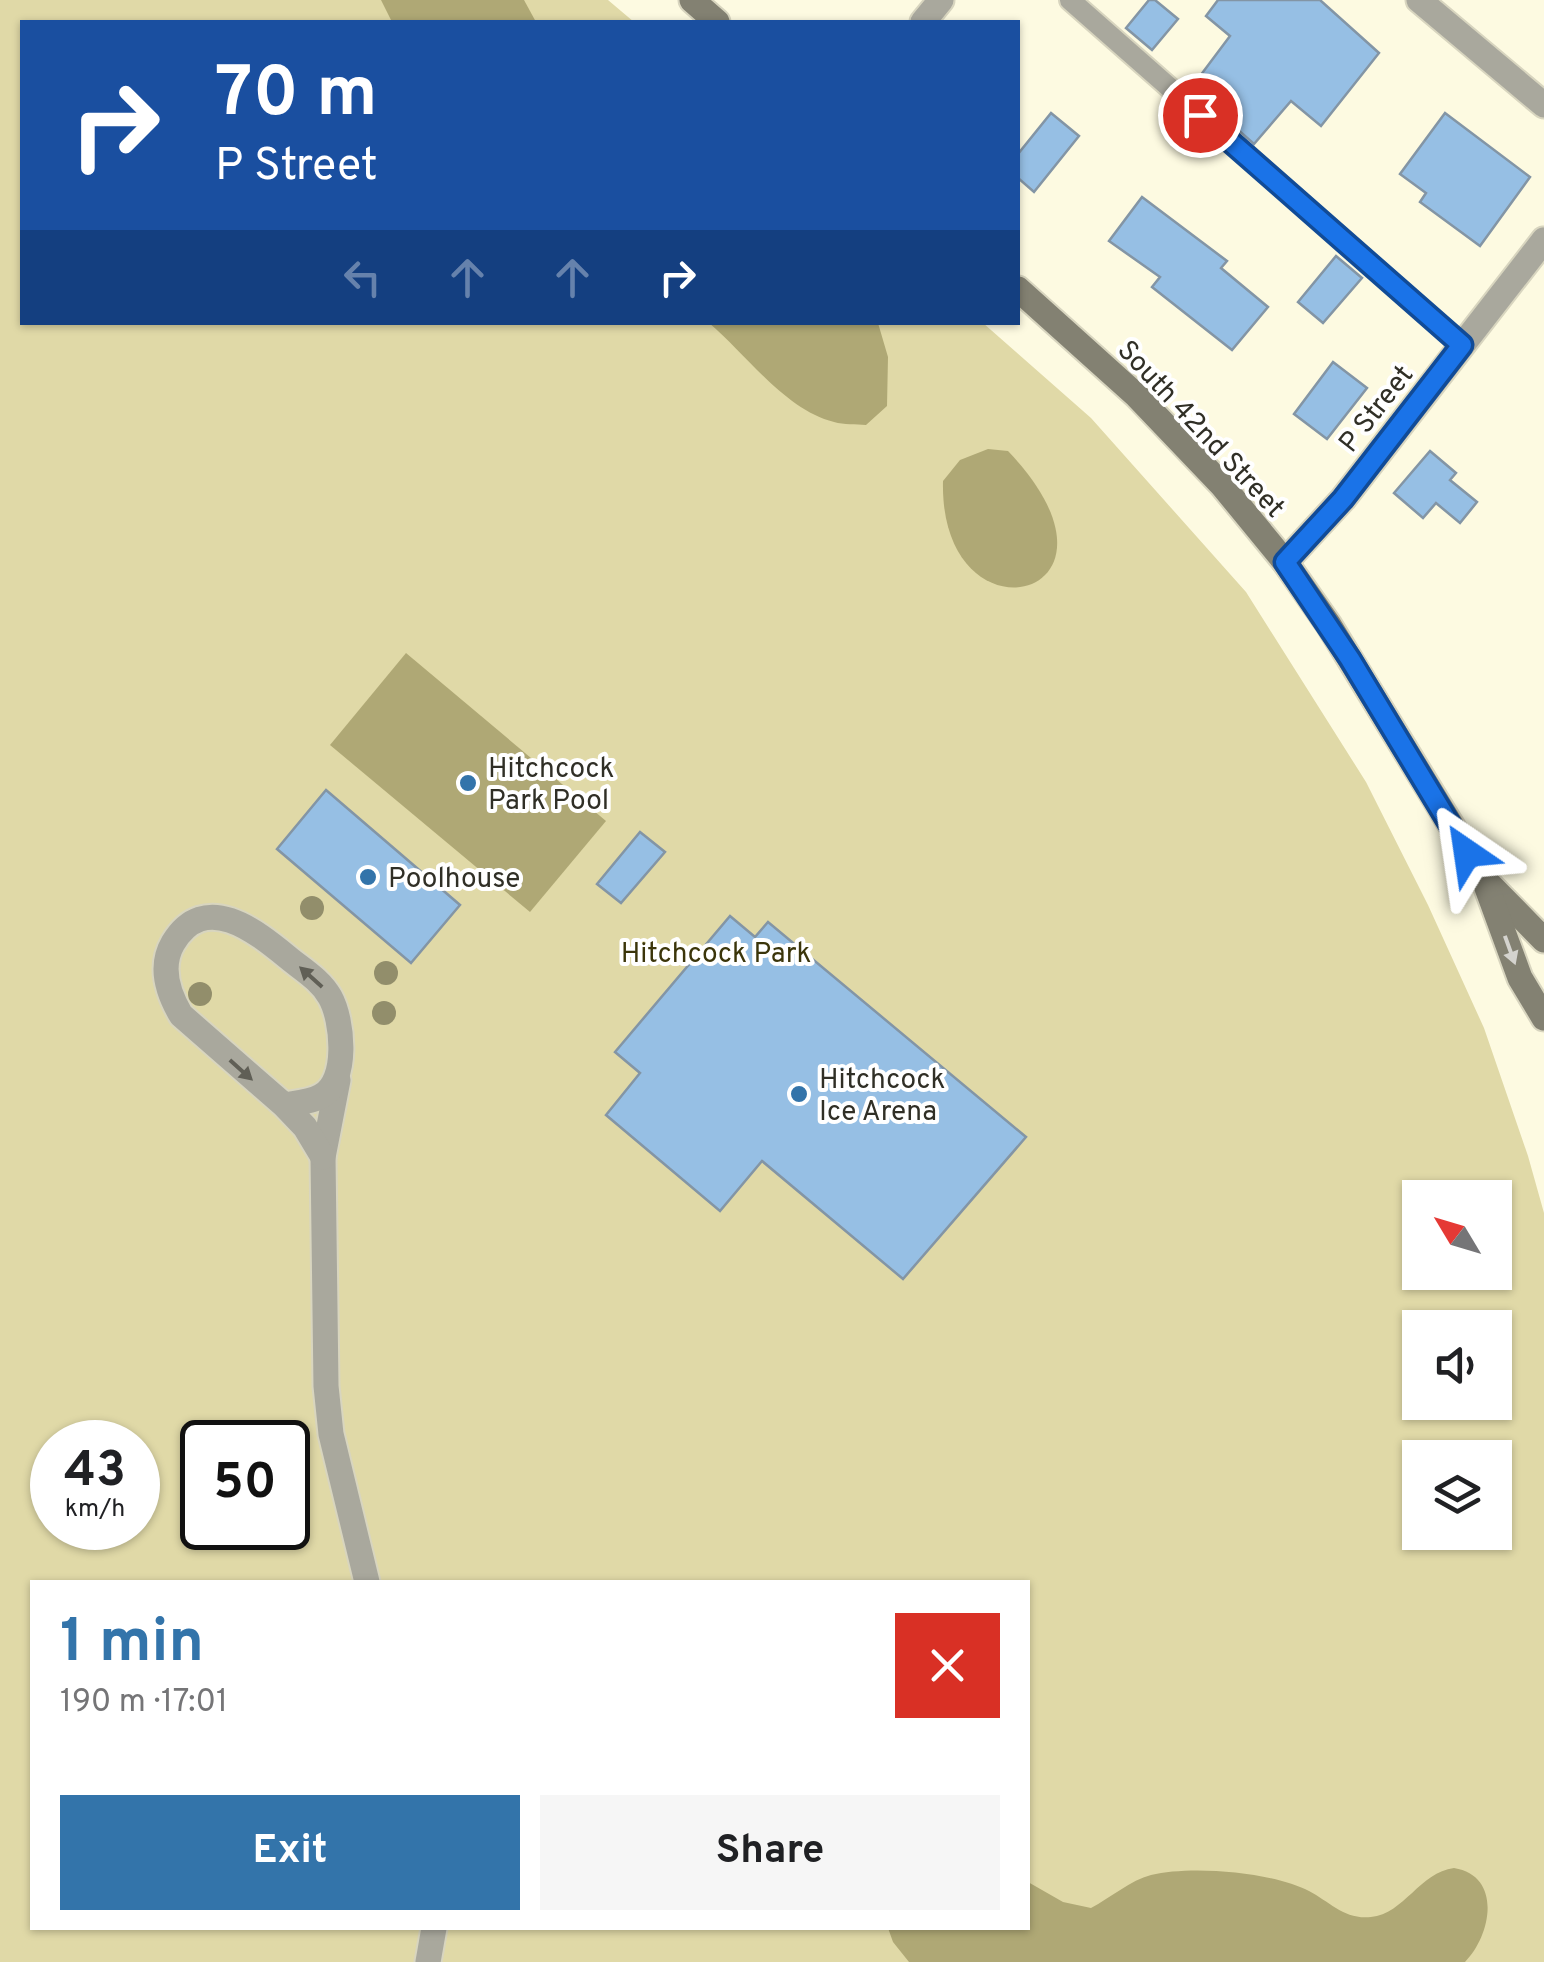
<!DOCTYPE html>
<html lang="en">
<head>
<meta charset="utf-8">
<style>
  :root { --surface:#fff; --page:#f6f6f6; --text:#202124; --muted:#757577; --accent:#3374aa }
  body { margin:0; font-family:Overpass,sans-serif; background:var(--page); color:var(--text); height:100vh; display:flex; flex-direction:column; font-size:38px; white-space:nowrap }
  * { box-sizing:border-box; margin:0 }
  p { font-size:32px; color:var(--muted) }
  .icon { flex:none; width:55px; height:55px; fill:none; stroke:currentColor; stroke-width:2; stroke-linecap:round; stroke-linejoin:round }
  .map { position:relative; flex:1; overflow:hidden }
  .panel { position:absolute; left:30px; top:1580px; width:1000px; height:350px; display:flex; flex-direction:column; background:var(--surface); border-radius:0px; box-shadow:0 2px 8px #0004 }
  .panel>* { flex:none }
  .guide { position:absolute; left:20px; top:20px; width:1000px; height:305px; border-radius:0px; box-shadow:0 2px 8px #0004; background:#1a4fa0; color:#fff; overflow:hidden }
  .needle { width:65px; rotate:308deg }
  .tools { position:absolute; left:1402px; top:1180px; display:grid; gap:20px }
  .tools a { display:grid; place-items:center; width:110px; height:110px; border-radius:0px; background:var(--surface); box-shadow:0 2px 8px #0004; font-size:50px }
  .speed { position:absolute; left:30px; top:1420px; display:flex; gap:20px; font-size:50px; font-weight:700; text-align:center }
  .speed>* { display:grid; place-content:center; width:130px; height:130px; border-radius:50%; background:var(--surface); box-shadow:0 2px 8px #0004; line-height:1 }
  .speed small { font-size:25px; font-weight:400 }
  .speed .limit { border:5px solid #111; border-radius:15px; background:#fff; color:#111 }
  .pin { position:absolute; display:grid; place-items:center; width:85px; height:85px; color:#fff; margin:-42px; border:5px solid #fff; border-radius:50%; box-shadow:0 2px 10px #0007 }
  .me { position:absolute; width:110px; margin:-55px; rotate:328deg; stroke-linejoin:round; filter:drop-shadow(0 0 8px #0008) }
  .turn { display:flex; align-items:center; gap:35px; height:210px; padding:0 30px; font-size:45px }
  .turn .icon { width:130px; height:130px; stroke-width:2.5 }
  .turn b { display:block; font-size:70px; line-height:85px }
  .lanes { display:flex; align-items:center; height:95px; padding:0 30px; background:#0003; justify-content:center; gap:50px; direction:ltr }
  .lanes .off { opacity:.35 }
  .round { display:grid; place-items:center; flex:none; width:105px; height:105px; border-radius:0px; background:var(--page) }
  .overview { display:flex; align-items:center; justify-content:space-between; height:170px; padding:0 30px }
  h1 { font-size:60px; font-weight:700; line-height:75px; color:var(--accent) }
  .primary-button { display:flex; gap:20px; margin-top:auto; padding:20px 30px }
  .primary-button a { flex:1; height:115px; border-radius:0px; background:var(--accent); color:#fff; font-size:40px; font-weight:700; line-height:115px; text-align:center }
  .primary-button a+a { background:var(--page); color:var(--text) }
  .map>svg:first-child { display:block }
  .green { fill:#e0d9a7; fill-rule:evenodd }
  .water { fill:#afa875 }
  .building { fill:#96bfe4; stroke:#8395a5; stroke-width:2.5 }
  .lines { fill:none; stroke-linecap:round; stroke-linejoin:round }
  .lane-casing { stroke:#d8d5bf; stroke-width:24 }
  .street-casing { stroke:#d8d5bf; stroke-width:29 }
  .secondary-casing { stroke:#d8d5bf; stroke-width:29 }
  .lane { stroke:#a9a89d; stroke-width:20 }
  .street { stroke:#a9a89d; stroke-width:25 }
  .secondary { stroke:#838172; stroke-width:25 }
  .tree { fill:#928e6b }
  .oneway { fill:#d4d3ce }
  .oneway2 { fill:#605f56 }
  .route-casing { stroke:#114b97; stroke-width:25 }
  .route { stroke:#1a73e8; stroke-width:18 }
  .poi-dot { fill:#3374aa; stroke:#fff; stroke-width:4 }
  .labels { text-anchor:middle; stroke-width:8; stroke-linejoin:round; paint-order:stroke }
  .street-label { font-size:28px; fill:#302f26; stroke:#fff }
  .poi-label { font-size:28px; fill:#302f26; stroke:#fff; text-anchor:start }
  .park-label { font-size:28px; fill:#3b350a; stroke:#fff }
</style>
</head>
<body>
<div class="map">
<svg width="1544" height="1962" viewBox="0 0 1544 1962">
  <rect width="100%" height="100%" fill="#fdfae1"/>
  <path class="green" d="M 0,0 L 608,0 L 634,22 L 22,22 L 22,322 L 983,323 L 1091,418 L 1246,592 L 1366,782 L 1428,905 L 1484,1028 L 1528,1156 L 1544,1213 L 1544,1962 L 0,1962 ZM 1420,1198 L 1495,1198 L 1495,1272 L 1420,1272 ZM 1420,1328 L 1495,1328 L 1495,1402 L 1420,1402 ZM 52,1442 L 138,1442 L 138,1528 L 52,1528 ZM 202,1442 L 288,1442 L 288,1528 L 202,1528 ZM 1420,1458 L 1495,1458 L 1495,1532 L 1420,1532 ZM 32,1582 L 1028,1582 L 1028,1928 L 32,1928 Z"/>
  <g class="water">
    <polygon points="381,0 524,0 536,22 392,22"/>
    <path d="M 709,323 L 878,323 L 888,357 L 887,406 L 866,425 C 856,424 844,425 834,422 C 785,410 746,354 709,323 Z"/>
    <path d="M 988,449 L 1008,451 C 1150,600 939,651 943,481 L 960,460 Z"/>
    <polygon points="406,653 606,821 530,912 330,745"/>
    <path d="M 1454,1868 C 1503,1876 1491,1936 1465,1962 L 909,1962 L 893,1942 L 888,1928 L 1028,1928 L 1028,1882 L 1063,1902 L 1091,1908 C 1110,1898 1131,1880 1151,1875 C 1192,1865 1272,1872 1309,1891 C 1330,1902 1345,1920 1371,1917 C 1404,1914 1420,1872 1454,1868 Z"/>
  </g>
  <g class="building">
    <polygon points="1149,0 1155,0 1178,19 1152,50 1126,28"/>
    <polygon points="1218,0 1320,0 1379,53 1321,126 1291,101 1254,144 1191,88 1230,36 1206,16"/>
    <polygon points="1051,113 1079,136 1034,192 1018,178 1018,154"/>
    <polygon points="1445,113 1530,177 1480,246 1420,202 1426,193 1400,174"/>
    <polygon points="1142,197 1227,261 1221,268 1268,307 1232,350 1152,287 1160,277 1109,241"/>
    <polygon points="1336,256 1362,278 1323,323 1298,302"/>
    <polygon points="1333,362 1367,388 1327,439 1294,414"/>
    <polygon points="1430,451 1456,473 1450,480 1477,502 1460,523 1436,503 1423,518 1394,493"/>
    <polygon points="326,790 460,905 411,963 277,849"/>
    <polygon points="640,832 665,852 621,903 597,884"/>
    <polygon points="730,916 755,937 768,922 1026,1137 903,1279 762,1161 720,1211 606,1115 640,1073 615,1052"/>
  </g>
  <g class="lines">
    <defs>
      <polyline id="lane" points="1070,0 1462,345"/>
      <g id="street">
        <polyline points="1419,0 1544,105"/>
        <polyline points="923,22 941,0"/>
        <polyline points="1285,562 1343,499 1544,240"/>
        <polyline points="338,1080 323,1157 326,1386 331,1434 367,1582"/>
        <path d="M 284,1105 C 296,1103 311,1102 321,1096 C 349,1082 343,1020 330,997 C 321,981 305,971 291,960 C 259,934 206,888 173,943 C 159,967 168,993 181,1015 L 284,1105 L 305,1127 L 323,1157"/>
        <polyline points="428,1962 434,1928"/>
      </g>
      <g id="secondary">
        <polyline points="692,0 717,22"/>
        <polyline points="1018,289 1137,396 1222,485 1285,562 1329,625 1484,879 1544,940"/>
        <polyline points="1487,888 1520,978 1544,1018"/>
      </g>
    </defs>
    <use href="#lane" class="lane-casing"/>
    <use href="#street" class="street-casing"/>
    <use href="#secondary" class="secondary-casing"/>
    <use href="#lane" class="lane"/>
    <use href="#street" class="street"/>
    <use href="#secondary" class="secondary"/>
  </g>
  <g class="tree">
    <circle cx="312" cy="908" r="12"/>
    <circle cx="386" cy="973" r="12"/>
    <circle cx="200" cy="994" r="12"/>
    <circle cx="384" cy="1013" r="12"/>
  </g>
  <defs><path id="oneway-solid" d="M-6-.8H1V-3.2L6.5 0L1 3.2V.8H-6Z" transform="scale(2.5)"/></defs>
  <use class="oneway" href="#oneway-solid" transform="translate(1510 950) rotate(70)"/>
  <g class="oneway2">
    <use href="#oneway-solid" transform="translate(311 977) rotate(-138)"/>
    <use href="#oneway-solid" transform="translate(241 1070) rotate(42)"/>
  </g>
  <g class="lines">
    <defs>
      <polyline id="route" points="1200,115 1462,345 1343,499 1285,562 1350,659 1467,853"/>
    </defs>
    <use href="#route" class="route-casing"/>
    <use href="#route" class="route"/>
  </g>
  <g class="poi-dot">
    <circle cx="468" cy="783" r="10"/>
    <circle cx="368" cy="877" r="10"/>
    <circle cx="799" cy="1094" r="10"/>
  </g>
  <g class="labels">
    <g class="street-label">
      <text transform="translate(1375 408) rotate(-52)" y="10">P Street</text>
      <text transform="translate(1202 428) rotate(47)" y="10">South 42nd Street</text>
    </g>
    <g class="poi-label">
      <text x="488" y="777">Hitchcock<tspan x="488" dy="32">Park Pool</tspan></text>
      <text x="388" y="887">Poolhouse</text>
      <text x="819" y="1088">Hitchcock<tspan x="819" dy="32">Ice Arena</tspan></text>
    </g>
    <g class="park-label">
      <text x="716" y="962">Hitchcock Park</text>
    </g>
  </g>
</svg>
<div class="tools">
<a><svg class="needle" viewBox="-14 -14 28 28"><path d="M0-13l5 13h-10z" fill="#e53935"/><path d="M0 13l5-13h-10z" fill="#757577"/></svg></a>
<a><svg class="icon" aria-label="sound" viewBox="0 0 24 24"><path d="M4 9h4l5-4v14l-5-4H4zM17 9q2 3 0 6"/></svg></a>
<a><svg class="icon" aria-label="layers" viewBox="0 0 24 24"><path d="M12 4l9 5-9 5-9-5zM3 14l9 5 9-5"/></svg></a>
</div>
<div class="speed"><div>43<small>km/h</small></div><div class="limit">50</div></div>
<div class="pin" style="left:1200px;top:115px;background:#d93025"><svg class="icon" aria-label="arrive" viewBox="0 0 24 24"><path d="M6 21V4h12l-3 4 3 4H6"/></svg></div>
<svg class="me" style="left:1467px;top:853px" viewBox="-20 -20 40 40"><path d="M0-17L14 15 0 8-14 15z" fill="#1a73e8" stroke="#fff" stroke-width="4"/></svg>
<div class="guide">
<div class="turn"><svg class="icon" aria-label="right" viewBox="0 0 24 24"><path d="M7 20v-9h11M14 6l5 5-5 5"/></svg><div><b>70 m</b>P Street</div></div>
<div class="lanes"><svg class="icon off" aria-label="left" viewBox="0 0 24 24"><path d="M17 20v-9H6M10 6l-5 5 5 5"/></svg><svg class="icon off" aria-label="ahead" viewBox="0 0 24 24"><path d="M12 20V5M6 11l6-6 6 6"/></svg><svg class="icon off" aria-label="ahead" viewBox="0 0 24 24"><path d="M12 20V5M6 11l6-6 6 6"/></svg><svg class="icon" aria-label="right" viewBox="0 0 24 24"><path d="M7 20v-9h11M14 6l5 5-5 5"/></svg></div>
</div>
<section class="panel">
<div class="overview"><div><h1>1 min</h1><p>190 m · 17:01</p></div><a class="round" style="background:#d93025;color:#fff"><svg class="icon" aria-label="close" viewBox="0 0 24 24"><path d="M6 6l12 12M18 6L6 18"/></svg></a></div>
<div class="primary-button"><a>Exit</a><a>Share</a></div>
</section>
</div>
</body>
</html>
